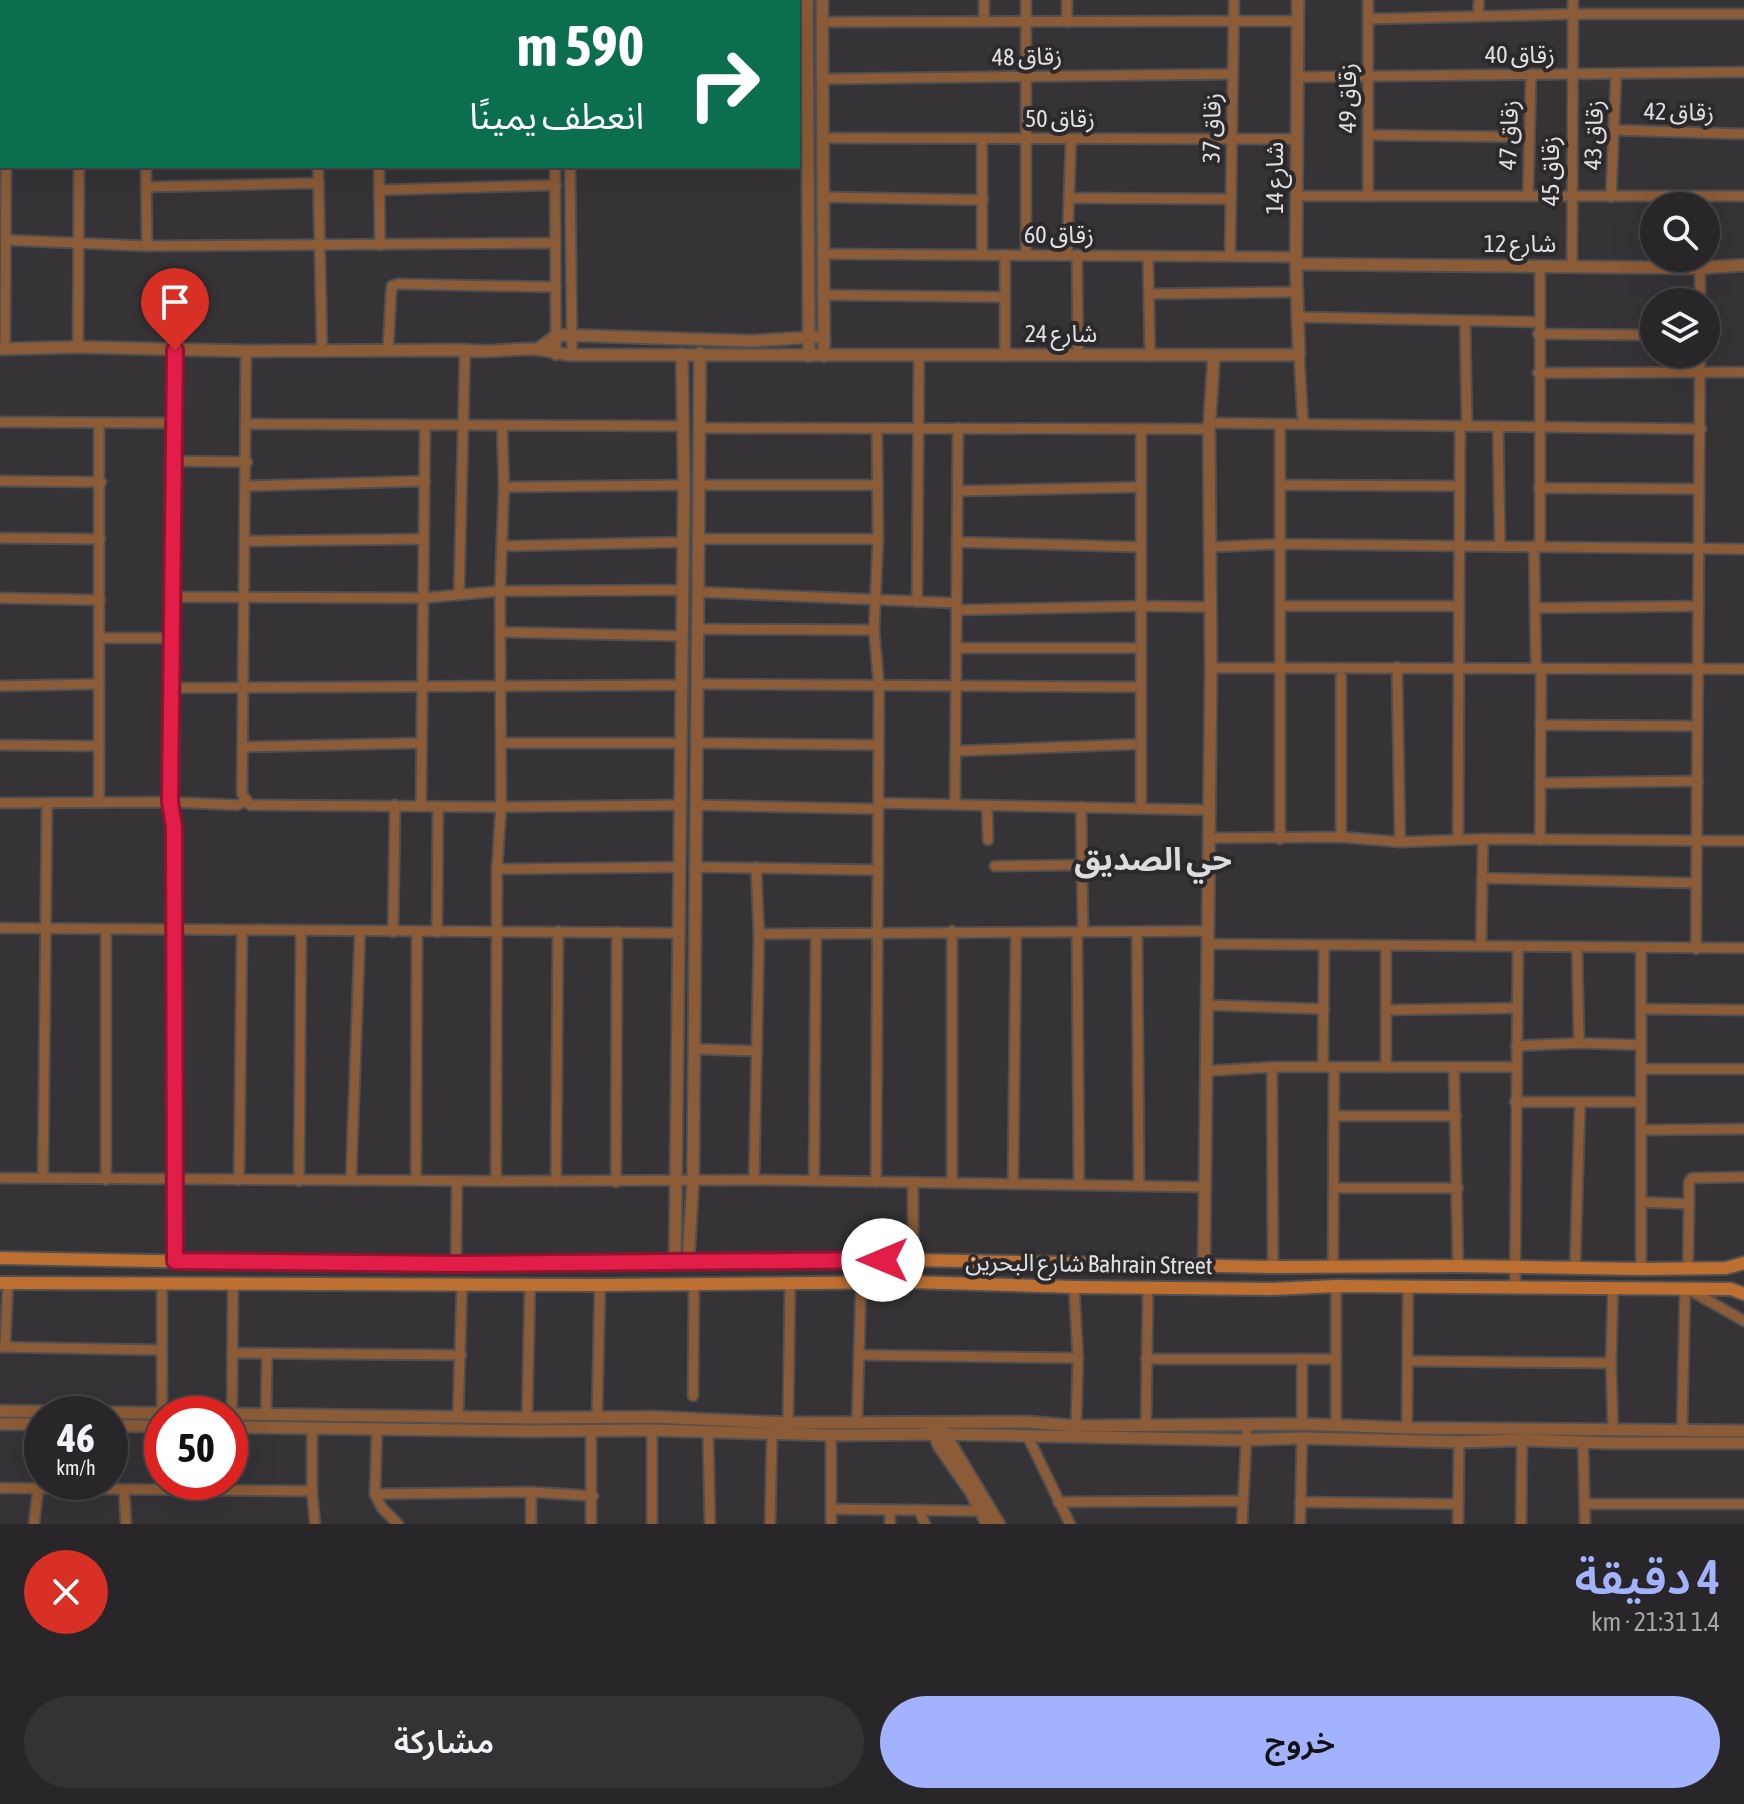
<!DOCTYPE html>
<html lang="ar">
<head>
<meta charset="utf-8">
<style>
  :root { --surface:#282628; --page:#343234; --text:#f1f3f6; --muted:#a5a5a8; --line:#444345; --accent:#a3b2fd }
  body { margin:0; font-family:"Asap Condensed","Noto Sans Arabic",sans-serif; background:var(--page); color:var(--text); direction:rtl; height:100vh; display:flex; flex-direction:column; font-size:30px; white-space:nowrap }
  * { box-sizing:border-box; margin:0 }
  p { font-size:26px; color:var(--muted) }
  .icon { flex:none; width:44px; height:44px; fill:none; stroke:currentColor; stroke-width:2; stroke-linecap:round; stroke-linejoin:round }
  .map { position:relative; height:1524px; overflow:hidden; direction:ltr }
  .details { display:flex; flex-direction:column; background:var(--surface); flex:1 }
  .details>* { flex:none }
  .hud { position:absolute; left:0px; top:0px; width:800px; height:168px; box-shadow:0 8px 32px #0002,0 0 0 2px var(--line); direction:rtl; background:#0b6e4f; color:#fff; overflow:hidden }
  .fabs { position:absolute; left:1640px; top:192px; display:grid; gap:16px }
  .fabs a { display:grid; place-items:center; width:80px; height:80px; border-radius:50%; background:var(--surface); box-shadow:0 8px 32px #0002,0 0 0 2px var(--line); font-size:40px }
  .speed { position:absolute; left:24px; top:1396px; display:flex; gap:16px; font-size:40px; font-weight:700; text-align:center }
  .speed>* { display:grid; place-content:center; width:104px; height:104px; border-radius:50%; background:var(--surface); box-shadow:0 8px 32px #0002,0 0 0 2px var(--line); line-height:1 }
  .speed small { font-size:20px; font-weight:400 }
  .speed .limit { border:12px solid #d22; background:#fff; color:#111 }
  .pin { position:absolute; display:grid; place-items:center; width:68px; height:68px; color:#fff; margin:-82px -34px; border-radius:50% 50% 50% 0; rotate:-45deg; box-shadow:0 0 8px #0007 }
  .pin .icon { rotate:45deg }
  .me { position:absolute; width:88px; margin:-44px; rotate:270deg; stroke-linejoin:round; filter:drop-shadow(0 0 6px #0008) }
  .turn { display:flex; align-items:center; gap:28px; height:168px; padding:0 24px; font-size:36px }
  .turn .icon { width:104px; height:104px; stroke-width:2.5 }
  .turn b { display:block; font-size:56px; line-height:68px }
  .round { display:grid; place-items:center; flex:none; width:84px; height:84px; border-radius:42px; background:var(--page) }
  .headline { display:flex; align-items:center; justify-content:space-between; height:136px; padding:0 24px }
  h1 { font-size:48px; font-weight:600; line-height:60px; color:var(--accent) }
  .button { display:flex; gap:16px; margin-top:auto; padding:16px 24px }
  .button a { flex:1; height:92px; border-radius:48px; background:var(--accent); color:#111; font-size:32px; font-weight:600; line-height:92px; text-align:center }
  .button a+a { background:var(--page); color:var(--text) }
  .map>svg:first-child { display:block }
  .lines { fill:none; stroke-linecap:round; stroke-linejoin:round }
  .minor-casing { stroke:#504f51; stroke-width:13 }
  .tertiary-casing { stroke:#504f51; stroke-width:15 }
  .secondary-casing { stroke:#504f51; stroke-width:16 }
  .minor { stroke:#8c5b37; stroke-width:9 }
  .tertiary { stroke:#8c5b37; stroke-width:11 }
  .secondary { stroke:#bc6f30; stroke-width:12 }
  .route-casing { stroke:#92132f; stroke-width:20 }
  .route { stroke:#e11d48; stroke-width:14 }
  .labels { text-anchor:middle; stroke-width:8; stroke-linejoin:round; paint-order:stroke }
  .street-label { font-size:24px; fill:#e0dfe1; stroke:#2b292b }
  .district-label { font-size:32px; font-weight:bold; fill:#dedbdf; stroke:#2b292b }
</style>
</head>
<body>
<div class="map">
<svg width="1744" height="1524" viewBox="0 0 1744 1524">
  <rect width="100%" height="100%" fill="#353336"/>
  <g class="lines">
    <defs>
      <g id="minor">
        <polyline points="296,0 296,2"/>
        <polyline points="382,0 382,2"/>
        <polyline points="570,0 570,2"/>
        <polyline points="1026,0 1026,255"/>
        <polyline points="1368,0 1368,196"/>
        <polyline points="80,2 80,0"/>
        <polyline points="204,2 204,0"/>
        <polyline points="555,2 555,0"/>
        <polyline points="0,16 2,16"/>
        <polyline points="1478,16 1479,0"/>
        <polyline points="1368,19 1572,14 1744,14"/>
        <polyline points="822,22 1297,21"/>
        <polyline points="984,22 984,0"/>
        <polyline points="1067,22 1067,0"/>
        <polyline points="1297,77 1744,72"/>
        <polyline points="822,79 1232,74"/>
        <polyline points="1614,130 1744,134"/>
        <polyline points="1368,135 1529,137"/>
        <polyline points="822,138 1297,139"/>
        <polyline points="146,166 147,246"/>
        <polyline points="318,166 322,351"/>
        <polyline points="379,166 380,245"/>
        <polyline points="555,166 556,355"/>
        <polyline points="570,166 572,355"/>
        <polyline points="146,187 319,183"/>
        <polyline points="380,190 556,185"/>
        <polyline points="1297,196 1744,196"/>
        <polyline points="1528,196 1531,75"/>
        <polyline points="822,197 983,200"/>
        <polyline points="1611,197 1616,75"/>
        <polyline points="1069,198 1231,199"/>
        <polyline points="6,240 147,246 556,243"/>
        <polyline points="822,254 1296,257"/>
        <polyline points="982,255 982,138"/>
        <polyline points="1005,255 1005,356"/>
        <polyline points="1067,255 1071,139"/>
        <polyline points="1077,255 1078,356"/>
        <polyline points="1148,256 1150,356"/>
        <polyline points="1230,256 1234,0"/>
        <polyline points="1572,266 1573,0"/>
        <polyline points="1700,268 1700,302"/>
        <polyline points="1149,294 1297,292"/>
        <polyline points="823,295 1004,297"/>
        <polyline points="1298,317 1538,322"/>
        <polyline points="1465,321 1467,426"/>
        <polyline points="1538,334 1654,335"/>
        <polyline points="78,347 79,166"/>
        <polyline points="5,349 6,166"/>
        <polyline points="388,350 391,295 392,286 398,284 556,287"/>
        <polyline points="246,351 242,794 250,805 501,807 679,805"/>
        <polyline points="1299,355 1303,424"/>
        <polyline points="1538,373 1744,372"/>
        <polyline points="0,422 175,423"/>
        <polyline points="1210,423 1701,429"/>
        <polyline points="247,424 682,426"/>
        <polyline points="1280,424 1280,839"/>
        <polyline points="699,428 1209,429"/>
        <polyline points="1498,428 1500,546"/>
        <polyline points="173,461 247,462"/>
        <polyline points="0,481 101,482"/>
        <polyline points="699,485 878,485"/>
        <polyline points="1280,485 1460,486"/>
        <polyline points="247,486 425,481"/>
        <polyline points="504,487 684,485"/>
        <polyline points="1539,488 1699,489"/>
        <polyline points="958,491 1140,487"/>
        <polyline points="0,538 100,539"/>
        <polyline points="698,539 878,539"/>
        <polyline points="246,541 424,539"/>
        <polyline points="957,542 1140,547"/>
        <polyline points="503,546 683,542"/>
        <polyline points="1534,546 1536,668"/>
        <polyline points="1540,546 1540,267"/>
        <polyline points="1211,547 1280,544 1744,549"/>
        <polyline points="698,592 956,603"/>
        <polyline points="459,595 465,350"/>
        <polyline points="173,597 423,598 500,591 681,590"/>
        <polyline points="0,598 100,600"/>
        <polyline points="917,602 919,356"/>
        <polyline points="1280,606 1459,606"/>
        <polyline points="1536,608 1699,606"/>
        <polyline points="956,610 1142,606 1209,607"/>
        <polyline points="697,629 874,630"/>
        <polyline points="500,632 681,636"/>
        <polyline points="100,638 172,638"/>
        <polyline points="956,648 1140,648"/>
        <polyline points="1397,667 1400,842"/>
        <polyline points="1211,668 1744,669"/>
        <polyline points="1341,677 1341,837"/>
        <polyline points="697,684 1141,687"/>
        <polyline points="0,686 99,684"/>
        <polyline points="171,688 680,685"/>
        <polyline points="1540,725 1698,726"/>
        <polyline points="501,743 680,743"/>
        <polyline points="696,743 878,745"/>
        <polyline points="0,745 99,746"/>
        <polyline points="242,747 420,743"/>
        <polyline points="956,751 1141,744"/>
        <polyline points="1540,783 1698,781"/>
        <polyline points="0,803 170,802 237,805 247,801"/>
        <polyline points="99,803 99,424"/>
        <polyline points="878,803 1209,810"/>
        <polyline points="955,804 958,428"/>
        <polyline points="421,805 425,425"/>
        <polyline points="696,805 878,809"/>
        <polyline points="987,805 988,840"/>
        <polyline points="1081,807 1083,932"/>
        <polyline points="1141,808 1141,429"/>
        <polyline points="1209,838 1341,837 1400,842 1483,839 1744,841"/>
        <polyline points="1458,839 1460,426"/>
        <polyline points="1540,840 1541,668"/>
        <polyline points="995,866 1082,865"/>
        <polyline points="695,867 877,870"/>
        <polyline points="497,869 679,867"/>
        <polyline points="1482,878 1696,883"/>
        <polyline points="0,928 678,933"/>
        <polyline points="106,929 106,1180"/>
        <polyline points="952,931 952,1183"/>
        <polyline points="393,932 395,805"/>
        <polyline points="437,932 438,806"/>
        <polyline points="1077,932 1079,1185"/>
        <polyline points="1137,933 1139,1186"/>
        <polyline points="759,934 1208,931"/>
        <polyline points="1208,944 1744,948"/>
        <polyline points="1386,946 1386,1067"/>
        <polyline points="1481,946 1483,839"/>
        <polyline points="1577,948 1579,1043"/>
        <polyline points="1696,949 1700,354"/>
        <polyline points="1208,1005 1324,1009"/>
        <polyline points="1642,1009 1744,1010"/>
        <polyline points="1386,1010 1517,1008"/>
        <polyline points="1516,1046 1579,1043 1639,1045"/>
        <polyline points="694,1049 757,1051"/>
        <polyline points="1272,1067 1273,1267"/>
        <polyline points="1323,1067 1324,945"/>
        <polyline points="1454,1069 1458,1266"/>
        <polyline points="1642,1069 1744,1069"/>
        <polyline points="1207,1071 1272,1067 1516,1067"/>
        <polyline points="1515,1102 1641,1102"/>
        <polyline points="1334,1116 1456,1116"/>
        <polyline points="1641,1130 1744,1129"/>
        <polyline points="0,1178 496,1181 768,1180 1205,1187"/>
        <polyline points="43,1178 47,803"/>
        <polyline points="239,1180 242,930"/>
        <polyline points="351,1180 360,931"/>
        <polyline points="416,1180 417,932"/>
        <polyline points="754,1180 759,934 756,867"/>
        <polyline points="814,1180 816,933"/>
        <polyline points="299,1181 301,932"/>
        <polyline points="496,1181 497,869 501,807 500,591 504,487 502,425"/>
        <polyline points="556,1181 558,931"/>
        <polyline points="616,1182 617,932"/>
        <polyline points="876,1182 879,687 874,630 878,539 877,428"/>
        <polyline points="913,1182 913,1260"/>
        <polyline points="1013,1184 1016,933"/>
        <polyline points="1334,1188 1458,1188"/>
        <polyline points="1641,1202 1689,1204 1689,1182 1692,1178 1744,1177"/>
        <polyline points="456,1264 457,1181"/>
        <polyline points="1333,1266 1334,1067"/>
        <polyline points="1575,1268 1580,1103"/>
        <polyline points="1641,1269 1641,948"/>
        <polyline points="1688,1269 1689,1204"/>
        <polyline points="162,1283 162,1413"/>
        <polyline points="1336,1286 1336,1425"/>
        <polyline points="1074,1287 1078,1358 1076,1426"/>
        <polyline points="1613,1288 1611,1363 1613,1430"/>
        <polyline points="1515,1289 1518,947"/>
        <polyline points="1688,1289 1744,1321"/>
        <polyline points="0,1347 161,1350"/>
        <polyline points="5,1347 8,1283"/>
        <polyline points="232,1353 461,1355"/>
        <polyline points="859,1355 1078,1358"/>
        <polyline points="1146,1359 1336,1359"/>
        <polyline points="1302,1359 1302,1424"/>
        <polyline points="1408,1361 1611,1363"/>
        <polyline points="693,1396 694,1285"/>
        <polyline points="232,1414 233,1283"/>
        <polyline points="266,1414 267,1354"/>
        <polyline points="458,1417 462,1284"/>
        <polyline points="597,1417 600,1285"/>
        <polyline points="527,1418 530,1284"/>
        <polyline points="788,1423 790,1284"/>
        <polyline points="857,1423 861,1284"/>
        <polyline points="1146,1425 1148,1286"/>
        <polyline points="312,1428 312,1491 315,1524"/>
        <polyline points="377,1428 375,1494 382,1508 398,1524"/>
        <polyline points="1407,1428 1408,1289"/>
        <polyline points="1682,1429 1685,1289"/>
        <polyline points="708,1432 710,1524"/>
        <polyline points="1027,1435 1070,1524"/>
        <polyline points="1583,1441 1585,1524"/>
        <polyline points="0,1488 312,1491"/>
        <polyline points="124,1490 126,1524"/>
        <polyline points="375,1494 531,1492 593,1496"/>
        <polyline points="1058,1502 1242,1501"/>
        <polyline points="1300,1502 1458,1504"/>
        <polyline points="1585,1504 1744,1504"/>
        <polyline points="831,1509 981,1511"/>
        <polyline points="919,1510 925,1524"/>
        <polyline points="34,1524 38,1489"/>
        <polyline points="531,1524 531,1492"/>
        <polyline points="591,1524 591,1430"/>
        <polyline points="652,1524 652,1430"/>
        <polyline points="770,1524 772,1433"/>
        <polyline points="831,1524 831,1435"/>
        <polyline points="890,1524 890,1510"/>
        <polyline points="1242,1524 1247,1426"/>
        <polyline points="1300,1524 1302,1438"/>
        <polyline points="1458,1524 1459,1442"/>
        <polyline points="1521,1524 1522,1440"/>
      </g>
      <g id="tertiary">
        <polyline points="807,0 809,356"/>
        <polyline points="822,0 824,356"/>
        <polyline points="1296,264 1700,268 1744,265"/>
        <path d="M 0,349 L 78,347 L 246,351 L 465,350 C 488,354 511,348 534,349 C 547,349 559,355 572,355 L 1299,355 L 1296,264 L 1298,0"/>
        <polyline points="538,349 553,338 563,335 751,341 817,337"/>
        <polyline points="175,1261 174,827 170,802 175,350"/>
        <polyline points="675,1263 684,485 682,354"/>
        <polyline points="688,1263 693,1180 700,353"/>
        <polyline points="1204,1266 1211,668 1209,429 1214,356"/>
        <polyline points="0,1411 210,1414"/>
        <polyline points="230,1414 531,1418 652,1417 788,1423 1028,1422 1076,1426 1302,1424 1407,1428 1744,1431"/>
        <polyline points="0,1424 42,1424"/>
        <polyline points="110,1426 162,1426"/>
        <polyline points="230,1427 531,1431 652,1430 831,1435 943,1434 1244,1440 1302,1438 1459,1442 1522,1440 1610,1443 1744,1443"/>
        <polyline points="932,1427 939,1446 971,1492 987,1524"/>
        <polyline points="942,1429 999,1524"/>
      </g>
      <g id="secondary">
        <polyline points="0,1258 308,1264 913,1260 1273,1267 1458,1266 1641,1269 1726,1268 1744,1263"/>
        <polyline points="0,1283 600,1285 911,1282 1074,1287 1273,1289 1336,1286 1731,1289 1744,1294"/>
      </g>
    </defs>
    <use href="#minor" class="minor-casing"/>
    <use href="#tertiary" class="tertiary-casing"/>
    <use href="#secondary" class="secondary-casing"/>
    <use href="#minor" class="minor"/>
    <use href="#tertiary" class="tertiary"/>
    <use href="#secondary" class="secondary"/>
  </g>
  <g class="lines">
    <defs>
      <polyline id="route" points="175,350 170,802 174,827 175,1261 456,1264 883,1260"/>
    </defs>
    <use href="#route" class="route-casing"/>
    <use href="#route" class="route"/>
  </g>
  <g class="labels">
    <g class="street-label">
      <text x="1520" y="63">زقاق 40</text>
      <text transform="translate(1027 57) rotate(-1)" y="8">زقاق 48</text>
      <text transform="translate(1348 98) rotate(-90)" y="8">زقاق 49</text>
      <text transform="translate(1679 112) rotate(1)" y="8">زقاق 42</text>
      <text x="1060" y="127">زقاق 50</text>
      <text transform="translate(1212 128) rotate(-89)" y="8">زقاق 37</text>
      <text transform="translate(1509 135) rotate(-88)" y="8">زقاق 47</text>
      <text transform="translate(1594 135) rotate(-88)" y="8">زقاق 43</text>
      <text transform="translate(1551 171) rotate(-90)" y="8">زقاق 45</text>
      <text transform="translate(1275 178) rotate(-90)" y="8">شارع 14</text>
      <text x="1059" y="243">زقاق 60</text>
      <text x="1520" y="252">شارع 12</text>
      <text x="1061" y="342">شارع 24</text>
      <text transform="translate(1089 1264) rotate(1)" y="8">شارع البحرين Bahrain Street</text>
    </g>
    <g class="district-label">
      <text x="1153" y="870">حي الصديق</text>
    </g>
  </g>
</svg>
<div class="fabs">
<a><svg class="icon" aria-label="search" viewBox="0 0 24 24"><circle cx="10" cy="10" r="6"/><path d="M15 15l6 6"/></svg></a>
<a><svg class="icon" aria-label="layers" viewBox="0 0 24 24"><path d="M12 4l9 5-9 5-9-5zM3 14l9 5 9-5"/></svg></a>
</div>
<div class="speed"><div>46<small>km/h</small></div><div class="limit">50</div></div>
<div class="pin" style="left:175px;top:350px;background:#d93025"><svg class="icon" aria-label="arrive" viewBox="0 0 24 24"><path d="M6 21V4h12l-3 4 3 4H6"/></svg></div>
<svg class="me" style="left:883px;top:1260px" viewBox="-20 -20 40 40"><circle r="19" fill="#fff"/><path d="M0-13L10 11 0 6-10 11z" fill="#e11d48"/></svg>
<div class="hud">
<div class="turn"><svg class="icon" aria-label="right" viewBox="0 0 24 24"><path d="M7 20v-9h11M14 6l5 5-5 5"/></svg><div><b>590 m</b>انعطف يمينًا</div></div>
</div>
</div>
<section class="details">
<div class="headline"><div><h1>4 دقيقة</h1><p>1.4 km · 21:31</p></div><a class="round" style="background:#d93025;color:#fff"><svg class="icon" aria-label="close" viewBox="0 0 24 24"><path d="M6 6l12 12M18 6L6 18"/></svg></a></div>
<div class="button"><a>خروج</a><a>مشاركة</a></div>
</section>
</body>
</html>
